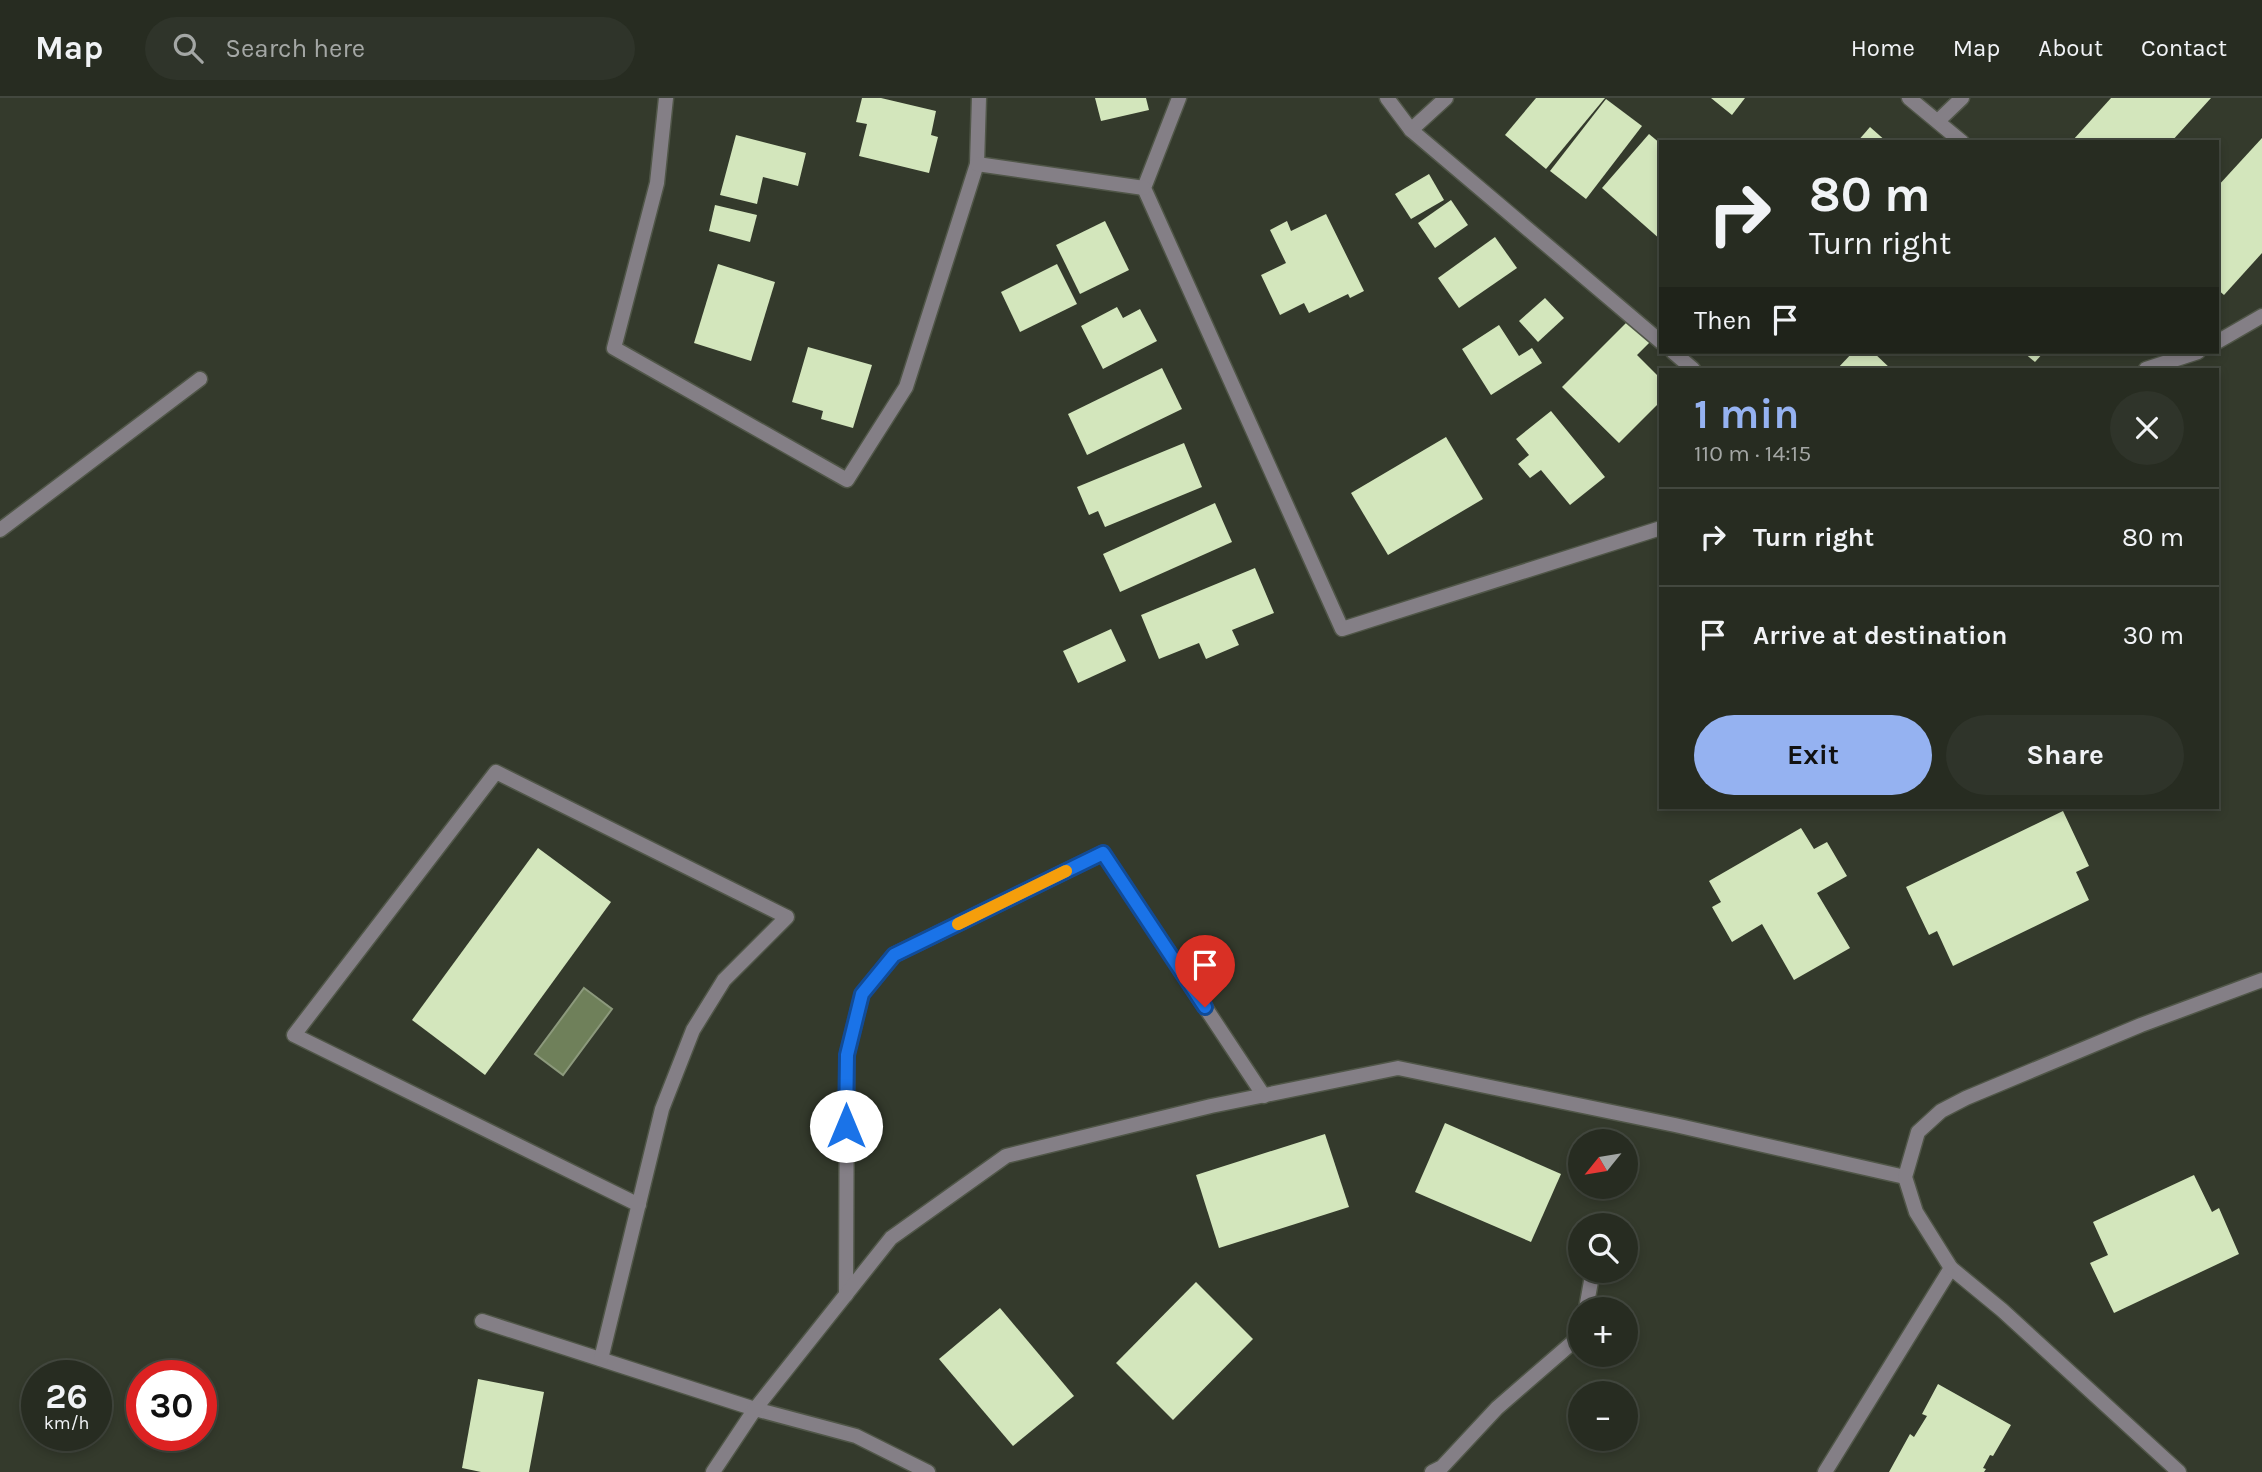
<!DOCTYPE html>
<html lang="en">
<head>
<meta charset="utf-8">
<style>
  :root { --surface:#272c21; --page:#2f342a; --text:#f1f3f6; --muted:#a4a7a5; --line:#43483f; --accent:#95b2f1 }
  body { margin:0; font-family:Karla,sans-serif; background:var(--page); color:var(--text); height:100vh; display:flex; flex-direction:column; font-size:26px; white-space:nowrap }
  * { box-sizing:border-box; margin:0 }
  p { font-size:23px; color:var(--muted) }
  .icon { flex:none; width:38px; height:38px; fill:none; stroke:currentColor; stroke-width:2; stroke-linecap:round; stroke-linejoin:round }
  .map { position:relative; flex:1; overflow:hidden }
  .sheet { position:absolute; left:1659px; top:270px; width:560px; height:441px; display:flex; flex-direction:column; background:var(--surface); border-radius:0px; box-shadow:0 4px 10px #0003,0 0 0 2px var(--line) }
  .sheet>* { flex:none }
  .top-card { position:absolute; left:1659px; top:42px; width:560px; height:214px; border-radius:0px; box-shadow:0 4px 10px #0003,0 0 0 2px var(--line); background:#272c21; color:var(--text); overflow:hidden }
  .needle { width:46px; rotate:240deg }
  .tools { position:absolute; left:1568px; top:1031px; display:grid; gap:14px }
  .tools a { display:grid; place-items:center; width:70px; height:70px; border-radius:50%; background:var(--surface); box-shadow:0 4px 10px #0003,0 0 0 2px var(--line); font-size:35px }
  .speed { position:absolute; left:21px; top:1262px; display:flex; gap:14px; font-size:35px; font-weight:700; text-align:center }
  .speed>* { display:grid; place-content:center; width:91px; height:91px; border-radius:50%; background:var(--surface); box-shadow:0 4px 10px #0003,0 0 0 2px var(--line); line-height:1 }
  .speed small { font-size:18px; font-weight:400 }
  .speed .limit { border:10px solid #d22; background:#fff; color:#111 }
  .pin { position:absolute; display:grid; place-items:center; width:60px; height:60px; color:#fff; margin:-72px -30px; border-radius:50% 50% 50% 0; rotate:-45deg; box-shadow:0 0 7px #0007 }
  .pin .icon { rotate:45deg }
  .me { position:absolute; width:77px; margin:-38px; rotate:0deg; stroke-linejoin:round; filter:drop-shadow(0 0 5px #0008) }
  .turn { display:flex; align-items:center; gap:24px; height:147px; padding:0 35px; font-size:32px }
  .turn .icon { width:91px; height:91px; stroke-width:2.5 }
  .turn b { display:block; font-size:49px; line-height:60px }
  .then { display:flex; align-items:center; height:66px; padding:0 35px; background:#0003; gap:14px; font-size:26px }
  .round { display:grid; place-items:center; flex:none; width:74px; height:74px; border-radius:37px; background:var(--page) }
  .headline { display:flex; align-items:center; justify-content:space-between; height:119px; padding:0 35px }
  h1 { font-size:42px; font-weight:700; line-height:52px; color:var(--accent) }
  .action { display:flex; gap:14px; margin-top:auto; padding:14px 35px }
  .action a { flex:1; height:80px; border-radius:42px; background:var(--accent); color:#111; font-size:28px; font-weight:700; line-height:80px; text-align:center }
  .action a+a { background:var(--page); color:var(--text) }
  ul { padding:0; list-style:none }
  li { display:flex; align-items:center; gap:21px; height:98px; padding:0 35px; border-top:2px solid var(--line) }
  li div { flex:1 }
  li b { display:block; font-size:26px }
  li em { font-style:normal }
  header { display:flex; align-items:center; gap:42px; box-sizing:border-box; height:98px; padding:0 35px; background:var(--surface); border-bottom:2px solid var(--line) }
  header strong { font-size:33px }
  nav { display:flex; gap:38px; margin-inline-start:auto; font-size:24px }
  .search { width:490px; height:63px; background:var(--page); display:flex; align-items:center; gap:18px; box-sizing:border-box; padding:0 24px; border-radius:38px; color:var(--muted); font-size:26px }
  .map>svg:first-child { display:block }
  .water { fill:#6f805a; stroke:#8c997c; stroke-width:2 }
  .building { fill:#d3e6bc }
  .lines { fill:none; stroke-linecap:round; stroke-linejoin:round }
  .street-casing { stroke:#505648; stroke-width:17 }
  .street { stroke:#847f86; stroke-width:14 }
  .route-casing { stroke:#114b97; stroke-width:18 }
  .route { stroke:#1a73e8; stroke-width:12 }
  .slow { stroke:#f59e0b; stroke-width:12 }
</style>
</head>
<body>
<header>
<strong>Map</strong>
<div class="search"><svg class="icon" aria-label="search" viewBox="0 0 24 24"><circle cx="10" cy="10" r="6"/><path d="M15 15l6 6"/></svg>Search here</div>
<nav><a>Home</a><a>Map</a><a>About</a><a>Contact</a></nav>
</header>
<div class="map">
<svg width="2262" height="1374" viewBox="0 0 2262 1374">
  <rect width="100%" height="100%" fill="#343a2c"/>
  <polygon class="water" points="584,890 612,911 563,977 535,956"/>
  <g class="building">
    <polygon points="862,0 881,0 936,13 931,37 938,39 929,75 859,58 867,26 856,24"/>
    <polygon points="1095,0 1146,0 1149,12 1101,23"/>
    <polygon points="1536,0 1605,0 1546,71 1505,37"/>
    <polygon points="1711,0 1745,0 1732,17"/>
    <polygon points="2111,0 2211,0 2171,44 2075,44 2073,42"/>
    <polygon points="1606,1 1642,28 1586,101 1550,73"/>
    <polygon points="1870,29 1887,44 1857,44"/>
    <polygon points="1649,36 1661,46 1661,142 1602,90"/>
    <polygon points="736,37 806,55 798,88 763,79 757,106 720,97"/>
    <polygon points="2262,40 2262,155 2224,197 2217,191 2217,89"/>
    <polygon points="1429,76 1444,102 1411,121 1395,96"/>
    <polygon points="1451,102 1468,127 1435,150 1418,125"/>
    <polygon points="715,107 757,117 750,144 709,133"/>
    <polygon points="1326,116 1364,193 1350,200 1348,196 1309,215 1304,205 1280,217 1261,177 1286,165 1270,132 1287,123 1291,133"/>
    <polygon points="1105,123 1129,172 1080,196 1056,147"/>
    <polygon points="1495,139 1517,170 1459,210 1438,180"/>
    <polygon points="718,166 775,184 751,263 694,245"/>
    <polygon points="1057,166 1077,206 1020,234 1001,194"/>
    <polygon points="1545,200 1564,220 1538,244 1519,223"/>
    <polygon points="1117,209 1123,220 1140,211 1157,243 1103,271 1081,228"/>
    <polygon points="1628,223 1650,244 1637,257 1661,281 1661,303 1619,345 1562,289"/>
    <polygon points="1499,227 1519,258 1532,250 1542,265 1491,297 1462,251"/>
    <polygon points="808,249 872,267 853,330 821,321 823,313 792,304"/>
    <polygon points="1853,254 1873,254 1891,271 1837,271"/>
    <polygon points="2023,254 2044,254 2035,264"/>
    <polygon points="1162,270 1182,311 1087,357 1068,316"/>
    <polygon points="1551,313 1605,379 1570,407 1541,372 1530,380 1518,366 1529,357 1516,341"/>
    <polygon points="1446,339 1483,401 1388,457 1351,395"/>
    <polygon points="1184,345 1202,389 1105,429 1098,413 1089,417 1077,389"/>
    <polygon points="1215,405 1232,444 1120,494 1103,456"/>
    <polygon points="1255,470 1274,515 1232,532 1239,547 1206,561 1199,545 1159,561 1141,517"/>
    <polygon points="1111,531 1126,563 1078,585 1063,553"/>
    <polygon points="2063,713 2089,768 2076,774 2089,802 1953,868 1937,833 1929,837 1906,789"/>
    <polygon points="1801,730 1814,751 1827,744 1847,778 1817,795 1850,850 1794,882 1762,826 1732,844 1712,809 1721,804 1709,783"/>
    <polygon points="538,750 611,804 485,977 412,922"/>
    <polygon points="1445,1025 1561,1076 1531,1144 1415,1094"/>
    <polygon points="1325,1036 1349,1109 1219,1150 1196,1077"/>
    <polygon points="2194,1077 2212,1114 2219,1110 2239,1156 2114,1215 2090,1165 2108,1157 2093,1124"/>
    <polygon points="1196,1184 1253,1241 1173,1322 1116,1265"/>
    <polygon points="1000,1210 1074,1298 1013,1348 939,1261"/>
    <polygon points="478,1281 544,1294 529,1374 481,1374 462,1370"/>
    <polygon points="1938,1286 2011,1327 1993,1358 1990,1357 1983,1370 1986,1371 1984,1374 1889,1374 1910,1336 1914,1339 1927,1318 1922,1316"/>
  </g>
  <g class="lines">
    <defs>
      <g id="street">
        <polyline points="666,0 657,85 614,250 847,382 906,289 977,66 979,0"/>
        <polyline points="1179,0 1144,90 1342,531 1661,430"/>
        <polyline points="1387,0 1411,32 1661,244"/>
        <polyline points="1909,0 1962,44"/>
        <polyline points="1938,23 1962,0"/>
        <polyline points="1411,32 1446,0"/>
        <polyline points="977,66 1144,90"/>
        <polyline points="2217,244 2262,218"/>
        <polyline points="1673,254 1693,271"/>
        <polyline points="2146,271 2198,254"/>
        <polyline points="0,432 200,281"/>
        <polyline points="846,1197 847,957 862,896 894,857 1103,755 1264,998"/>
        <polyline points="1586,1211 1593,1172"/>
        <polyline points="482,1223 755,1311 856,1338 928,1374"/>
        <polyline points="601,1261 662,1011 693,932 724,882 787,819 496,674 294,937 639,1107"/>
        <polyline points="713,1374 755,1311 891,1140 1006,1058 1211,1008 1398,970 1675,1027 1905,1079"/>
        <polyline points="1432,1374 1442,1369 1497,1310 1580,1238"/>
        <polyline points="1825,1374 1951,1170"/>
        <polyline points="2179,1374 2002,1212 1951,1170 1916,1114 1905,1079 1918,1034 1941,1013 1966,1000 2141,927 2262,882"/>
      </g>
    </defs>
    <use href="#street" class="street-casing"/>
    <use href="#street" class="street"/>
  </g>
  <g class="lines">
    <defs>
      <polyline id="route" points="846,1028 847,957 862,896 894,857 1103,755 1205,909"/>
    </defs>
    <use href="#route" class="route-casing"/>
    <use href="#route" class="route"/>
    <polyline class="slow" points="958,826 1066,773"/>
  </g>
</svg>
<div class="tools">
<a><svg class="needle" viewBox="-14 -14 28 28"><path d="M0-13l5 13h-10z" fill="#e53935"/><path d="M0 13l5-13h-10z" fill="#a4a7a5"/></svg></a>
<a><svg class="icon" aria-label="search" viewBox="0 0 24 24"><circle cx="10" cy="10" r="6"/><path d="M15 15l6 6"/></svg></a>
<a>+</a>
<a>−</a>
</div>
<div class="speed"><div>26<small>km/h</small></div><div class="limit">30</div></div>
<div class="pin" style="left:1205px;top:909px;background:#d93025"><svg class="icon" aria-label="arrive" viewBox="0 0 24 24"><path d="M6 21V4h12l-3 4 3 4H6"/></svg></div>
<svg class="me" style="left:846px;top:1028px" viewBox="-20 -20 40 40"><circle r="19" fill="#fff"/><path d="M0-13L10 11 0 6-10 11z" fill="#1a73e8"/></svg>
<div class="top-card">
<div class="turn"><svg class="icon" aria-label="right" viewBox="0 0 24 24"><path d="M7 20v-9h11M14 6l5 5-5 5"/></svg><div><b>80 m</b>Turn right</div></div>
<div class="then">Then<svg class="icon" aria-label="arrive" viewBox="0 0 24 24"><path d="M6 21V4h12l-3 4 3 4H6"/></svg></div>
</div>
<section class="sheet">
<div class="headline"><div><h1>1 min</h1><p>110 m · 14:15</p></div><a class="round"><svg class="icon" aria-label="close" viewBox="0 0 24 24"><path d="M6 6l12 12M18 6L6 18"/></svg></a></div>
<ul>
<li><svg class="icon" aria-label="right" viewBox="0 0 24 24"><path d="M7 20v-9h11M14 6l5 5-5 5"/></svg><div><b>Turn right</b></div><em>80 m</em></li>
<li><svg class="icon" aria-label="arrive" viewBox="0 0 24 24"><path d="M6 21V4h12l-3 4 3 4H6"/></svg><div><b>Arrive at destination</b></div><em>30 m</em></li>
</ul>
<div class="action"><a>Exit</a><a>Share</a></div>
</section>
</div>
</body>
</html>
